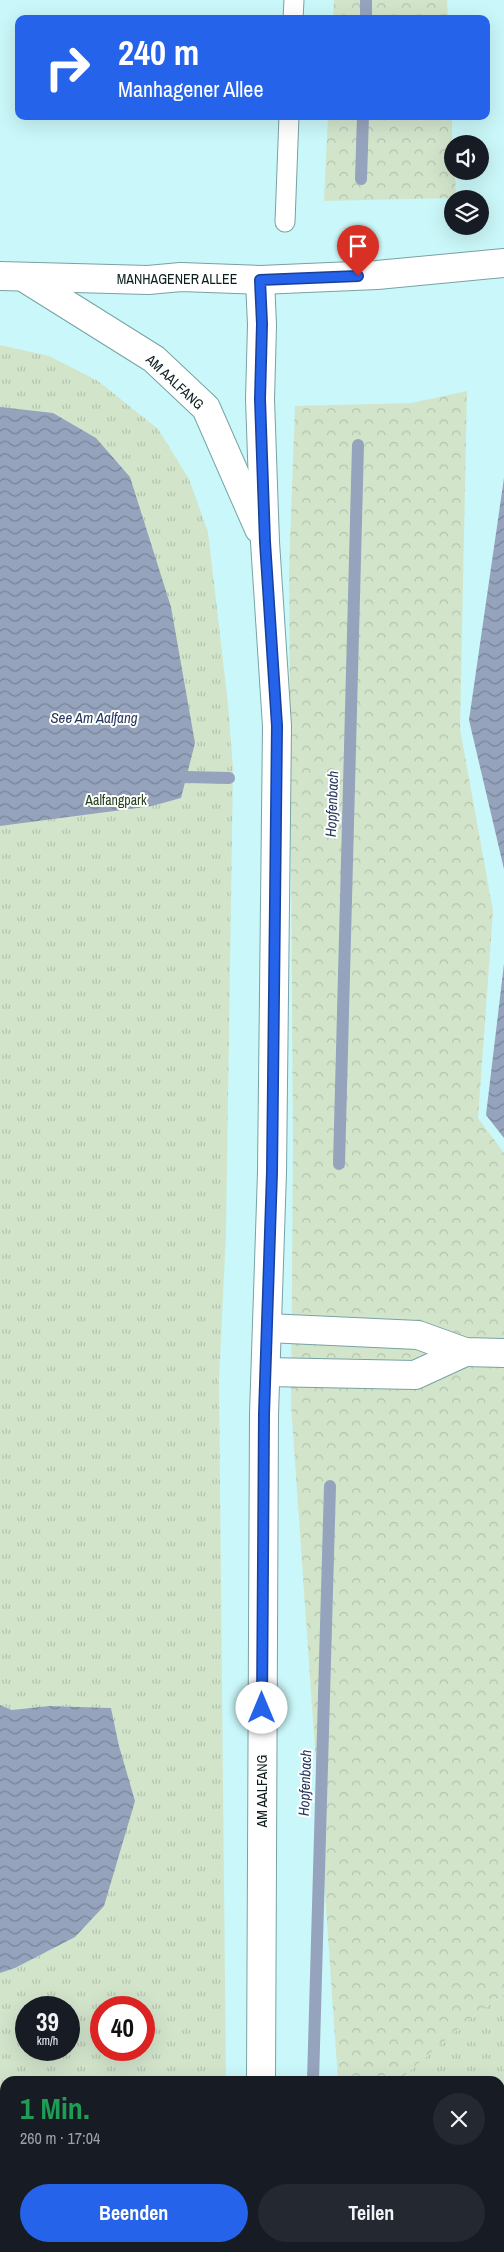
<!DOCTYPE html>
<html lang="de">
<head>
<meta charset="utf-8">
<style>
  :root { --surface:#171b24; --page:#242831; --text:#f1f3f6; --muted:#9ea1a6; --accent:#2563eb }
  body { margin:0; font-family:"Archivo Narrow",sans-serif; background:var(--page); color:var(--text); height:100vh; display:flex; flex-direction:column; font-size:19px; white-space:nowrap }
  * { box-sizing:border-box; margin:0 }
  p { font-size:16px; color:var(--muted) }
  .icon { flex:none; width:28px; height:28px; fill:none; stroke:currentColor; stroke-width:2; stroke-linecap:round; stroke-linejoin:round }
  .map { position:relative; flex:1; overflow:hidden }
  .details { position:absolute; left:0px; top:2076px; width:505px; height:176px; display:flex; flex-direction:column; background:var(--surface); border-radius:15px 15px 0 0; box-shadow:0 5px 20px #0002 }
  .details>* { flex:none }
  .top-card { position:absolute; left:15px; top:15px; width:475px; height:105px; border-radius:10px; box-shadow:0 5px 20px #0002; background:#2563eb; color:#fff; overflow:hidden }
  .tools { position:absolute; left:444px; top:135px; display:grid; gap:10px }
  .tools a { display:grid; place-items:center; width:45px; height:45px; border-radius:50%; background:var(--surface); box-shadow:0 5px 20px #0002; font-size:25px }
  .speed { position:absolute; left:15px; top:1996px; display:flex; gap:10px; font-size:25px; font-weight:700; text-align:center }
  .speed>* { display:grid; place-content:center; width:65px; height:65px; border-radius:50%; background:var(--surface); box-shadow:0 5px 20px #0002; line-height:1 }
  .speed small { font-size:12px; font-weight:400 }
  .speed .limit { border:8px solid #d22; background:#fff; color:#111 }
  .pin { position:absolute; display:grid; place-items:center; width:42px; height:42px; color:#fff; margin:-51px -21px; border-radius:50% 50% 50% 0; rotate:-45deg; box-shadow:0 0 5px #0007 }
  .pin .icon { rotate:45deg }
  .me { position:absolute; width:55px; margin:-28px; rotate:0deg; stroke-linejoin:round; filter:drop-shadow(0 0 4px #0008) }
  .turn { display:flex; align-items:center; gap:18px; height:105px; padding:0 20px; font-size:22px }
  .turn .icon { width:65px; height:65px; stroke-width:2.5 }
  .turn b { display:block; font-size:35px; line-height:42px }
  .round { display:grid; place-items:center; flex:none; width:52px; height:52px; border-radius:26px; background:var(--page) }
  .head { display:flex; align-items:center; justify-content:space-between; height:85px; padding:0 20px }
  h1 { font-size:30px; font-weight:700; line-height:38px; color:#1e9e55 }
  .cta { display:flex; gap:10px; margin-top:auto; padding:10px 20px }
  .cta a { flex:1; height:58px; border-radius:30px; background:var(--accent); color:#fff; font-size:20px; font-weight:700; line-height:58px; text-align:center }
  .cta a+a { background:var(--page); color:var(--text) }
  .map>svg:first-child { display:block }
  .grass { fill:url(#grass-tufts); fill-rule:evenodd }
  .forest { fill:url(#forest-crowns) }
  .water { fill:url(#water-waves) }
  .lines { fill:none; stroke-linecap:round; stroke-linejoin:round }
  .stream { stroke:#95a3bc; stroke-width:12 }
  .lane-casing { stroke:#78a2a4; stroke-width:21 }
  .secondary-casing { stroke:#78a2a4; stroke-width:30 }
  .primary-casing { stroke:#78a2a4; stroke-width:30 }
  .lane { stroke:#fff; stroke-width:19 }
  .secondary { stroke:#fff; stroke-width:28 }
  .primary { stroke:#fff; stroke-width:28 }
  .route-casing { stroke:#184099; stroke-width:12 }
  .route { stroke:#2563eb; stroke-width:9 }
  .labels { text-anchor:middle; stroke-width:4; stroke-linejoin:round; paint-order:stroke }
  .street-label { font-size:14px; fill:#0d1e1f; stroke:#fff }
  .park-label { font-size:14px; fill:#27421c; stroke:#fff }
  .water-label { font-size:15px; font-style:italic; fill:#25395e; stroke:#fff }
</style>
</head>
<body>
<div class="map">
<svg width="504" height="2252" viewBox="0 0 504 2252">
  <defs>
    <pattern id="grass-tufts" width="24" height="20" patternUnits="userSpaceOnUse" patternTransform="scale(1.25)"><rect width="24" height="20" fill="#d2e5cb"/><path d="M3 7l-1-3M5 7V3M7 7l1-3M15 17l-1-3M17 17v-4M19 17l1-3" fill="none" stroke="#b3c4ae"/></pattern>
    <pattern id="forest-crowns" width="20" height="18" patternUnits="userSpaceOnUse" patternTransform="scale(1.25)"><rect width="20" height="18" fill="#d2e5cb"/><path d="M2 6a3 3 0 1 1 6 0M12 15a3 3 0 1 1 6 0" fill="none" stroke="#b3c4ae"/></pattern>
    <pattern id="water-waves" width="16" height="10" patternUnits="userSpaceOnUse" patternTransform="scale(1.25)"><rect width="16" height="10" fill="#95a3bc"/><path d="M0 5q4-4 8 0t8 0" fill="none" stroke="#788498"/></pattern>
  </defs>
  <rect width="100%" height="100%" fill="#caf7f9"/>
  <g class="grass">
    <path d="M 0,345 L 49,356 L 98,381 L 158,429 L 189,479 L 208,532 L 228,704 L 233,768 L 226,1234 L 219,1381 L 226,2081 L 5,2081 L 5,2141 L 0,2141 L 0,1973 L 15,1968 L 75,1937 L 119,1746 L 111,1708 L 49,1706 L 12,1710 L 0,1705 ZM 26,2008 L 69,2008 L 69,2050 L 26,2050 ZM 101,2008 L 144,2008 L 144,2050 L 101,2050 Z"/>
    <polygon points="504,1994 504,2252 335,2252 335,2248 500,2248 500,2081 398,2081 472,2017"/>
  </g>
  <g class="forest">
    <polygon points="334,0 447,0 448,19 333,19"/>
    <polygon points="328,116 452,116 452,171 455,171 456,198 324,201"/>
    <polygon points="467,391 460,729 493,911 478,1118 504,1153 504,1994 472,2017 398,2081 338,2081 291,1404 293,1145 289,571 295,406 412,403"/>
    <polygon points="0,2177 5,2177 5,2248 205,2248 204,2252 0,2252"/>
  </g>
  <g class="water">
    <polygon points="0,407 53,413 96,438 130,477 171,607 195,743 181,798 152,806 0,826"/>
    <polygon points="504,478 504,869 469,720"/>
    <polygon points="504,964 504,1138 486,1115"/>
    <polygon points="0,1705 12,1710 49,1706 111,1708 119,1746 135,1801 104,1906 75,1937 15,1968 0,1973"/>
  </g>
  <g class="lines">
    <g class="stream">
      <polyline points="366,19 366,0"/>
      <polyline points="361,179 363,116"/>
      <polyline points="186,777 229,778"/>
      <polyline points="339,1164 358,445"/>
      <polyline points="313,2081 330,1486"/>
      <polyline points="308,2252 308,2248"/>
    </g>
    <defs>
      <g id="lane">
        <polyline points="293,19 294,0"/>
        <polyline points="285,222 289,116"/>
        <polyline points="0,2161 5,2161"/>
      </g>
      <g id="secondary">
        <polyline points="0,276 148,280 181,277 260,280 377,275 504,263"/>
        <polyline points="23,277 154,359 206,408 259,529"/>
        <polyline points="260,280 262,325 260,399 265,542 277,726 272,1172 264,1414 261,2081"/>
        <polyline points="257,2252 257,2248"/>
      </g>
      <g id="primary">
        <polyline points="267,1328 418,1335 465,1352 504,1353"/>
        <polyline points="266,1372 415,1375 465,1352"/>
      </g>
    </defs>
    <use href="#lane" class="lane-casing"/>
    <use href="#secondary" class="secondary-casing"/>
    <use href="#primary" class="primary-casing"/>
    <use href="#lane" class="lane"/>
    <use href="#secondary" class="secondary"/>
    <use href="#primary" class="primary"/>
  </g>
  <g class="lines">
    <defs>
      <polyline id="route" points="262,1708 264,1414 272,1172 277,726 265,542 260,399 262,324 260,280 358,276"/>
    </defs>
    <use href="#route" class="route-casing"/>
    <use href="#route" class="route"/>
  </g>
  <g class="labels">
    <g class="street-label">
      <text x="177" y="284">MANHAGENER ALLEE</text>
      <text transform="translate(175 382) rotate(43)" y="5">AM AALFANG</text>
      <text transform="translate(262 1791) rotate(-90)" y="5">AM AALFANG</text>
    </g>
    <g class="park-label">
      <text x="116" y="805">Aalfangpark</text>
    </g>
    <g class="water-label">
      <text x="94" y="723">See Am Aalfang</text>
      <text transform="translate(332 804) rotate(-88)" y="5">Hopfenbach</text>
      <text transform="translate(305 1783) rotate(-88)" y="5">Hopfenbach</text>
    </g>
  </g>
</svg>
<div class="tools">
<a><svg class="icon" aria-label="sound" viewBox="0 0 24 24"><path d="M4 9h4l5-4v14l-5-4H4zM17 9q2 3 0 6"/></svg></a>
<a><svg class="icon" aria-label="layers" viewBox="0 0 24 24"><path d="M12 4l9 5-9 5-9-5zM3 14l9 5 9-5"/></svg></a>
</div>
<div class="speed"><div>39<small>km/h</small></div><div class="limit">40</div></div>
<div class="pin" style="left:358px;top:276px;background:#d93025"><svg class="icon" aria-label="arrive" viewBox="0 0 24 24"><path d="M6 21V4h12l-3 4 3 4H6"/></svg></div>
<svg class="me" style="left:262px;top:1708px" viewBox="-20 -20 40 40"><circle r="19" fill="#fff"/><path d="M0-13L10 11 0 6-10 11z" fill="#2563eb"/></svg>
<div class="top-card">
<div class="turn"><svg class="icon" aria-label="right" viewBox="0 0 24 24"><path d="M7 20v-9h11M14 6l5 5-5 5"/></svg><div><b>240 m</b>Manhagener Allee</div></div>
</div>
<section class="details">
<div class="head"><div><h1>1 Min.</h1><p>260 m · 17:04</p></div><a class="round"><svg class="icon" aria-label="close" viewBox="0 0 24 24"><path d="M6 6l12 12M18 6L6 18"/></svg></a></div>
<div class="cta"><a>Beenden</a><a>Teilen</a></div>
</section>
</div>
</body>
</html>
